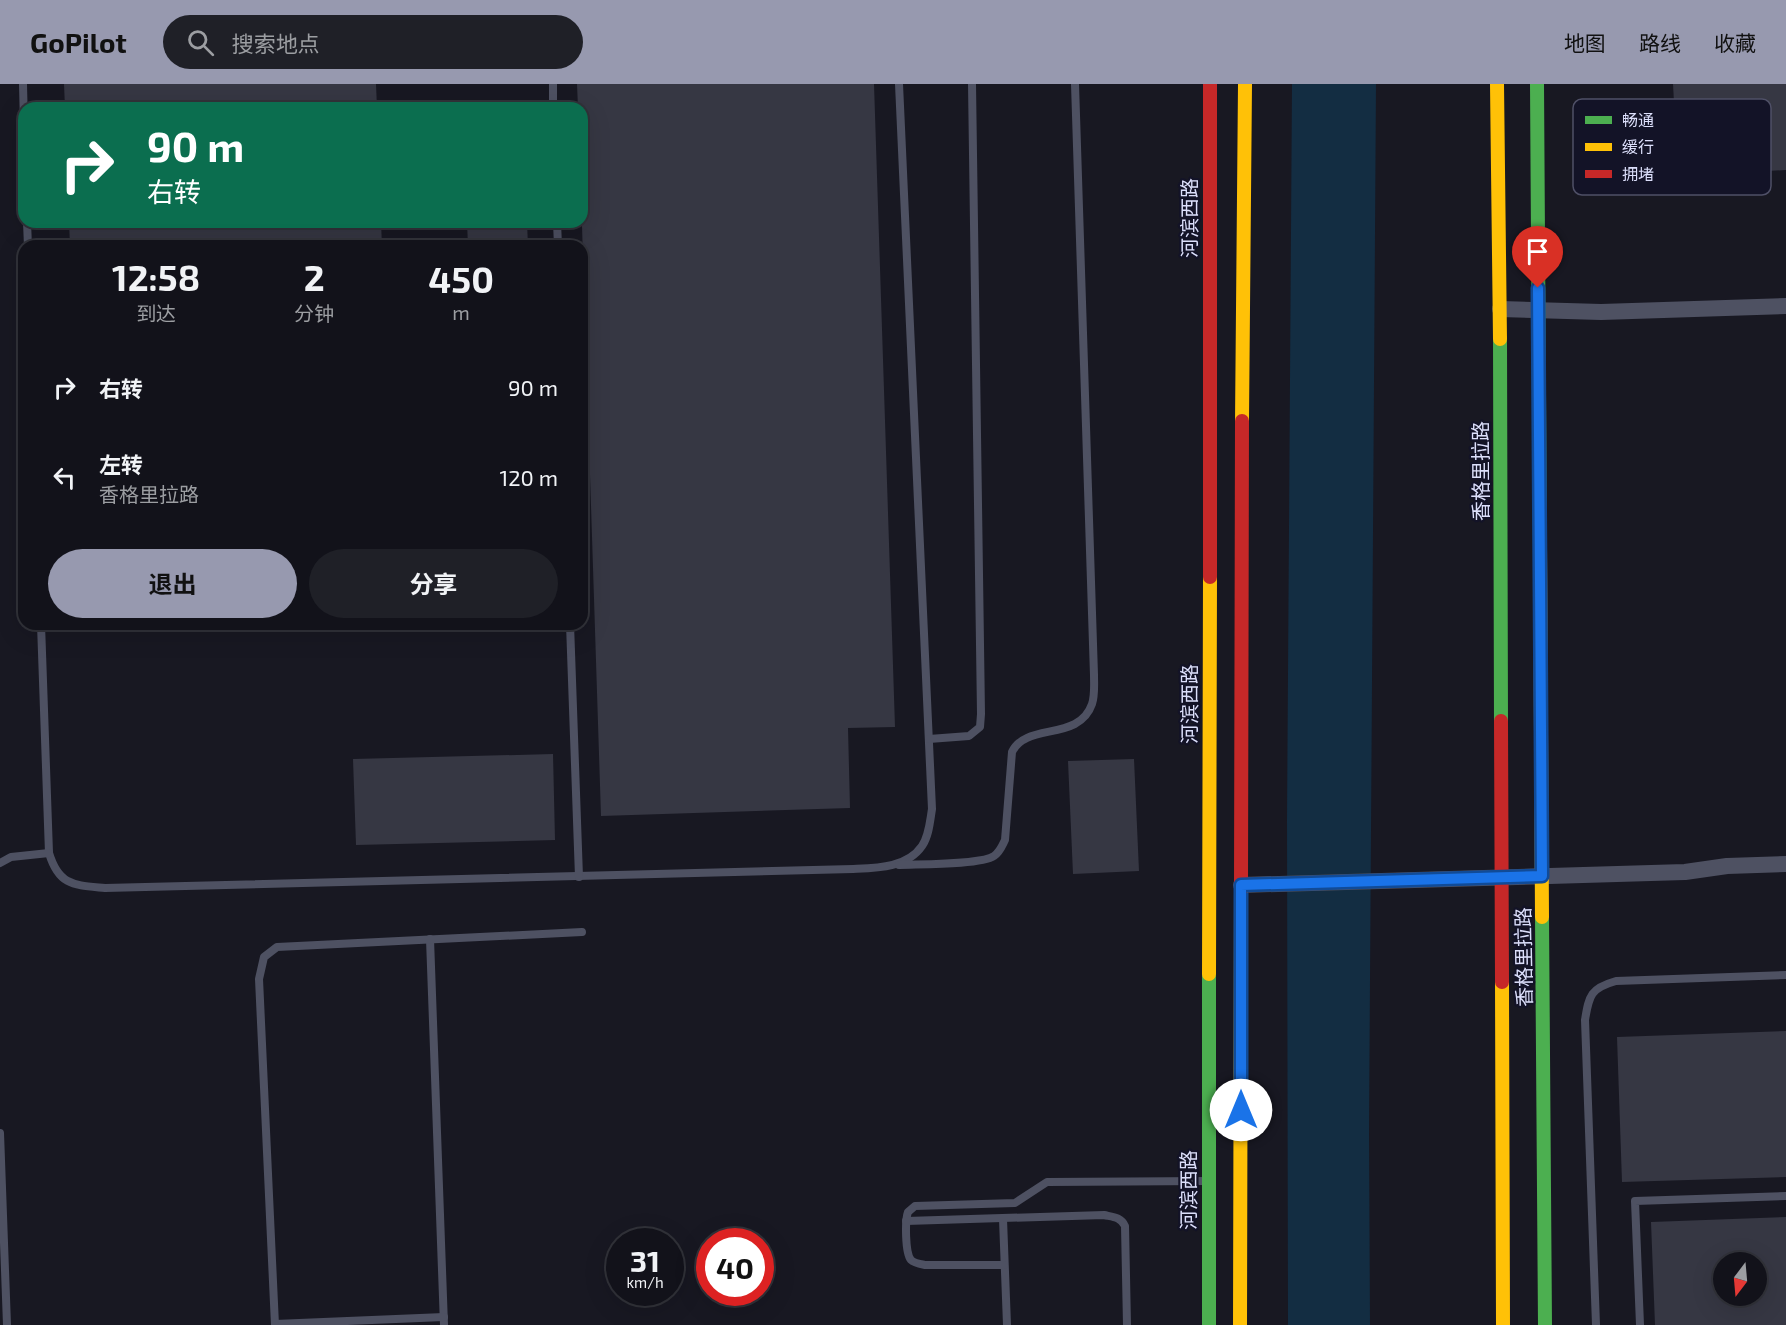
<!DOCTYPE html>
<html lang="zh">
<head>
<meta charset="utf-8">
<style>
  :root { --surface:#12121a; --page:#1f2027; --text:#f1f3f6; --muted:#9c9ea2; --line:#313239; --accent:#9799af }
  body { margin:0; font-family:"Exo 2","Noto Sans SC",sans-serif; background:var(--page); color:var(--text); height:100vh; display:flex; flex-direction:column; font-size:22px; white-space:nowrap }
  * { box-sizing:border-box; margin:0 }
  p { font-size:20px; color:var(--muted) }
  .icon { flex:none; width:33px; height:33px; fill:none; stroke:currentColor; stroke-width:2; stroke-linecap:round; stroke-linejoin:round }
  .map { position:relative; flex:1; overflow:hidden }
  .sheet { position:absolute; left:18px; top:156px; width:570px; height:390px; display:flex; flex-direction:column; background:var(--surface); border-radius:18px; box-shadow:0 6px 24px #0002,0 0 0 2px var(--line) }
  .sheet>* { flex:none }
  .guide { position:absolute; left:18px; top:18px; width:570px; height:126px; border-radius:18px; box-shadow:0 6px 24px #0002,0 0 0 2px var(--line); background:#0b6e4f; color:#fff; overflow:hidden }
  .needle { width:39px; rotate:196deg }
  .tools { position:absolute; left:1713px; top:1168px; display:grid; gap:12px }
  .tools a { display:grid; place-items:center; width:54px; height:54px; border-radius:50%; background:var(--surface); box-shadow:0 6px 24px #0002,0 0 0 2px var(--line); font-size:30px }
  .speed { position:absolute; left:606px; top:1144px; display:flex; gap:12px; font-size:30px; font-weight:700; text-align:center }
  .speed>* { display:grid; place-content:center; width:78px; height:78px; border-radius:50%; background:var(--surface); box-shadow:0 6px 24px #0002,0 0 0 2px var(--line); line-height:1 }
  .speed small { font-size:15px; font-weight:400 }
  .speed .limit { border:9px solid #d22; background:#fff; color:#111 }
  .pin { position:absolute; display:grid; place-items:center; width:51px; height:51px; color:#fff; margin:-62px -26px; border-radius:50% 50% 50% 0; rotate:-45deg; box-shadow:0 0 6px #0007 }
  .pin .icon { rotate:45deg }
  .me { position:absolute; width:66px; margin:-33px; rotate:0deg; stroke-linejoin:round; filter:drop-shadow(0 0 4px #0008) }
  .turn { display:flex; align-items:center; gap:21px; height:126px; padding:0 30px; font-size:27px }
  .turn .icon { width:78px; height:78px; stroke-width:2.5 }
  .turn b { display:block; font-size:42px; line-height:51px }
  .eta { display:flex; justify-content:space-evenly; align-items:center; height:102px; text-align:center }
  .eta b { font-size:36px; font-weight:700; line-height:42px }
  .primary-button { display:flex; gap:12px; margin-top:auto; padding:12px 30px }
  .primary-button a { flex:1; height:69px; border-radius:36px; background:var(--accent); color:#111; font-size:24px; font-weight:700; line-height:69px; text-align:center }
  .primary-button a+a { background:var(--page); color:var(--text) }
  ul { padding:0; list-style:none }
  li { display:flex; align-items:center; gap:18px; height:90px; padding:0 30px }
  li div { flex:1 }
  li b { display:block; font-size:22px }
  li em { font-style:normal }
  header { display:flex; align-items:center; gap:36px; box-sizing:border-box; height:84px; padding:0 30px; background:var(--accent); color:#111 }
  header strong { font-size:28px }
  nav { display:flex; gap:33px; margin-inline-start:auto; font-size:21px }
  .search { width:420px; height:54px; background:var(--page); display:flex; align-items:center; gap:15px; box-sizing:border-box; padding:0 21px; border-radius:33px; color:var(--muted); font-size:22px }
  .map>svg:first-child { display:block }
  .water { fill:#132d42 }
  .building { fill:#363743; fill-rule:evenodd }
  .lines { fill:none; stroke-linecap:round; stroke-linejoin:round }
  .lane { stroke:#4e5162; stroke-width:8 }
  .street { stroke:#4e5162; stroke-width:16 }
  .fast { stroke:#4caf50; stroke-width:14 }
  .slow { stroke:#ffc107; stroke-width:14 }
  .jam { stroke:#c62828; stroke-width:14 }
  .route-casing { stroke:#114b97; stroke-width:15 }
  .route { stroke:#1a73e8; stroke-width:10 }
  .labels { text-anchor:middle; stroke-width:4.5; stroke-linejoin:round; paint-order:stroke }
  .street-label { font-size:20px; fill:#dcdffb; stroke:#131327 }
  .key { fill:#131327; stroke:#4f5067; stroke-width:1.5 }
  .key-label { font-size:16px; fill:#dcdffb }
</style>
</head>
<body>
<header>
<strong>GoPilot</strong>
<div class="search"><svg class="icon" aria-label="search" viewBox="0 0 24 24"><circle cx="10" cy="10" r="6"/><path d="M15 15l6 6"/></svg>搜索地点</div>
<nav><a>地图</a><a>路线</a><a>收藏</a></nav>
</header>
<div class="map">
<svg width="1786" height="1241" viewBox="0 0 1786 1241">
  <rect width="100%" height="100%" fill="#181822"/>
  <polygon class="water" points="1292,0 1376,0 1369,1048 1370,1241 1288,1241 1287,737"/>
  <g class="building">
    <polygon points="64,0 376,0 377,24 65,24"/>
    <polygon points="577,0 874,0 895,643 848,644 850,724 601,732 582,142 582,24 578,24"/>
    <polygon points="1673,0 1786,0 1786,86 1678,92"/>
    <polygon points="69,138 381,138 382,162 70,162"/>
    <polygon points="467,138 527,138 528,162 468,162"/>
    <polygon points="553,670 555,756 356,761 353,675"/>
    <polygon points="1134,675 1139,787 1073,790 1068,677"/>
    <polygon points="1786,947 1786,1093 1622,1098 1617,953"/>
    <path d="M 1786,1133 L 1786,1241 L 1655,1241 L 1651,1138 ZM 1724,1179 L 1756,1179 L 1756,1212 L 1724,1212 Z"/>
  </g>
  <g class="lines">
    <g class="lane">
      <polyline points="23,0 24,41"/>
      <polyline points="553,0 553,24"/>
      <polyline points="27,138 28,162"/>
      <polyline points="557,138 558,162"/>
      <path d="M 41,540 L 49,769 C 59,802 74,801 105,804 L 853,785 C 876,784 907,784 922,762 C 929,752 930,737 932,725 L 899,0"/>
      <polyline points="570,540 579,793"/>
      <polyline points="929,655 969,652 980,643 981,630 972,0"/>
      <polyline points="0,779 11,773 49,769"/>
      <path d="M 899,781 C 917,780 981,781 994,772 C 1000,768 1002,762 1005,756 L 1012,668 C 1026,638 1079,658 1092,620 C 1095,611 1094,600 1094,591 L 1075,0"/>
      <polyline points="430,855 444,1241"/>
      <polyline points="0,1049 7,1241"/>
      <polyline points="1003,1135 1007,1241"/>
      <path d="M 906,1137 L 1104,1131 C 1113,1133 1121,1133 1125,1142 L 1127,1241"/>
      <path d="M 1004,1181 L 925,1181 C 920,1180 914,1179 911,1176 C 905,1169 905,1136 908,1128 L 915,1122 L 1015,1119 L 1047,1098 L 1208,1097"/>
      <polyline points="275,1240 444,1233"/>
      <polyline points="275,1241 259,895 264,873 277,863 582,848"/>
      <path d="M 1596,1241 L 1585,936 C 1589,911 1591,904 1616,897 L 1786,891"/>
      <polyline points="1640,1241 1635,1117 1786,1112"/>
    </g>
    <g class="street">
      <polyline points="1500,225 1601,228 1786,222"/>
      <polyline points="1241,801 1685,788 1727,782 1786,780"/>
    </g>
    <g class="fast">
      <polyline points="1537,0 1540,463"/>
      <polyline points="1500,255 1501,637"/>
      <polyline points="1542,833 1545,1241"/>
      <polyline points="1209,1241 1209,890"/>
    </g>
    <g class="slow">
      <polyline points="1497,0 1500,255"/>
      <polyline points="1242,337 1245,0"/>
      <polyline points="1540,463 1542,833"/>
      <polyline points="1209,890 1210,493"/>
      <polyline points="1502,898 1503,1241"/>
      <polyline points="1240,1241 1241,806"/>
    </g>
    <g class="jam">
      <polyline points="1210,493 1210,0"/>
      <polyline points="1501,637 1502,898"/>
      <polyline points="1241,806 1242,337"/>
    </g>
  </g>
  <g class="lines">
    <defs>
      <polyline id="route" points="1241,1026 1241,801 1542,792 1538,204"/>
    </defs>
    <use href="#route" class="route-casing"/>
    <use href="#route" class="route"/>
  </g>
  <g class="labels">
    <g class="street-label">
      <text transform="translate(1190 134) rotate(-90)" y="7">河滨西路</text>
      <text transform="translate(1481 387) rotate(-90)" y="7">香格里拉路</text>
      <text transform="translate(1190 620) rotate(-90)" y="7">河滨西路</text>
      <text transform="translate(1524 873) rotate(-91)" y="7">香格里拉路</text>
      <text transform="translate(1189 1106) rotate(-90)" y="7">河滨西路</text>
    </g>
  </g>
  <rect x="1573" y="15" width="198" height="96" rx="9" class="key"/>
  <rect x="1585" y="32" width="27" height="8" fill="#4caf50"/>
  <rect x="1585" y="59" width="27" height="8" fill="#ffc107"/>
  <rect x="1585" y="86" width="27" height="8" fill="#c62828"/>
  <g class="key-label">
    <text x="1622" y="42">畅通</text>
    <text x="1622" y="69">缓行</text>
    <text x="1622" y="96">拥堵</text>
  </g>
</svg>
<div class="tools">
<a><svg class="needle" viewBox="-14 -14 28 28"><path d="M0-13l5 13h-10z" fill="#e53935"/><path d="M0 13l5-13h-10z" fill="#9c9ea2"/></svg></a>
</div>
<div class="speed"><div>31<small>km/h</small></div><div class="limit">40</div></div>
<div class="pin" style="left:1538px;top:204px;background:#d93025"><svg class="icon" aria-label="arrive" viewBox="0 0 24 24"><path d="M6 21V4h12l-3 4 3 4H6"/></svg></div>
<svg class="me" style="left:1241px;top:1026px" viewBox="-20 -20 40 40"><circle r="19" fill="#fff"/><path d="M0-13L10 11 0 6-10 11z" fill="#1a73e8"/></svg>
<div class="guide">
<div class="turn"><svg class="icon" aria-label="right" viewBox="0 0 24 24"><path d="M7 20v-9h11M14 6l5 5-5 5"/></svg><div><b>90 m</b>右转</div></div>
</div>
<section class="sheet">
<div class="eta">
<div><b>12:58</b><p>到达</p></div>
<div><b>2</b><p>分钟</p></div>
<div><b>450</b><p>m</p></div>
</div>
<ul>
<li><svg class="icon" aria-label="right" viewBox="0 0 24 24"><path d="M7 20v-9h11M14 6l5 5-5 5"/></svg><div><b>右转</b></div><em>90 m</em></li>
<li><svg class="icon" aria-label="left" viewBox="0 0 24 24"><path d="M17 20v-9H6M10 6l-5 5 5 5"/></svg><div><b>左转</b><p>香格里拉路</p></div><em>120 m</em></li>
</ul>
<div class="primary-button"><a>退出</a><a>分享</a></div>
</section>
</div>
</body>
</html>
